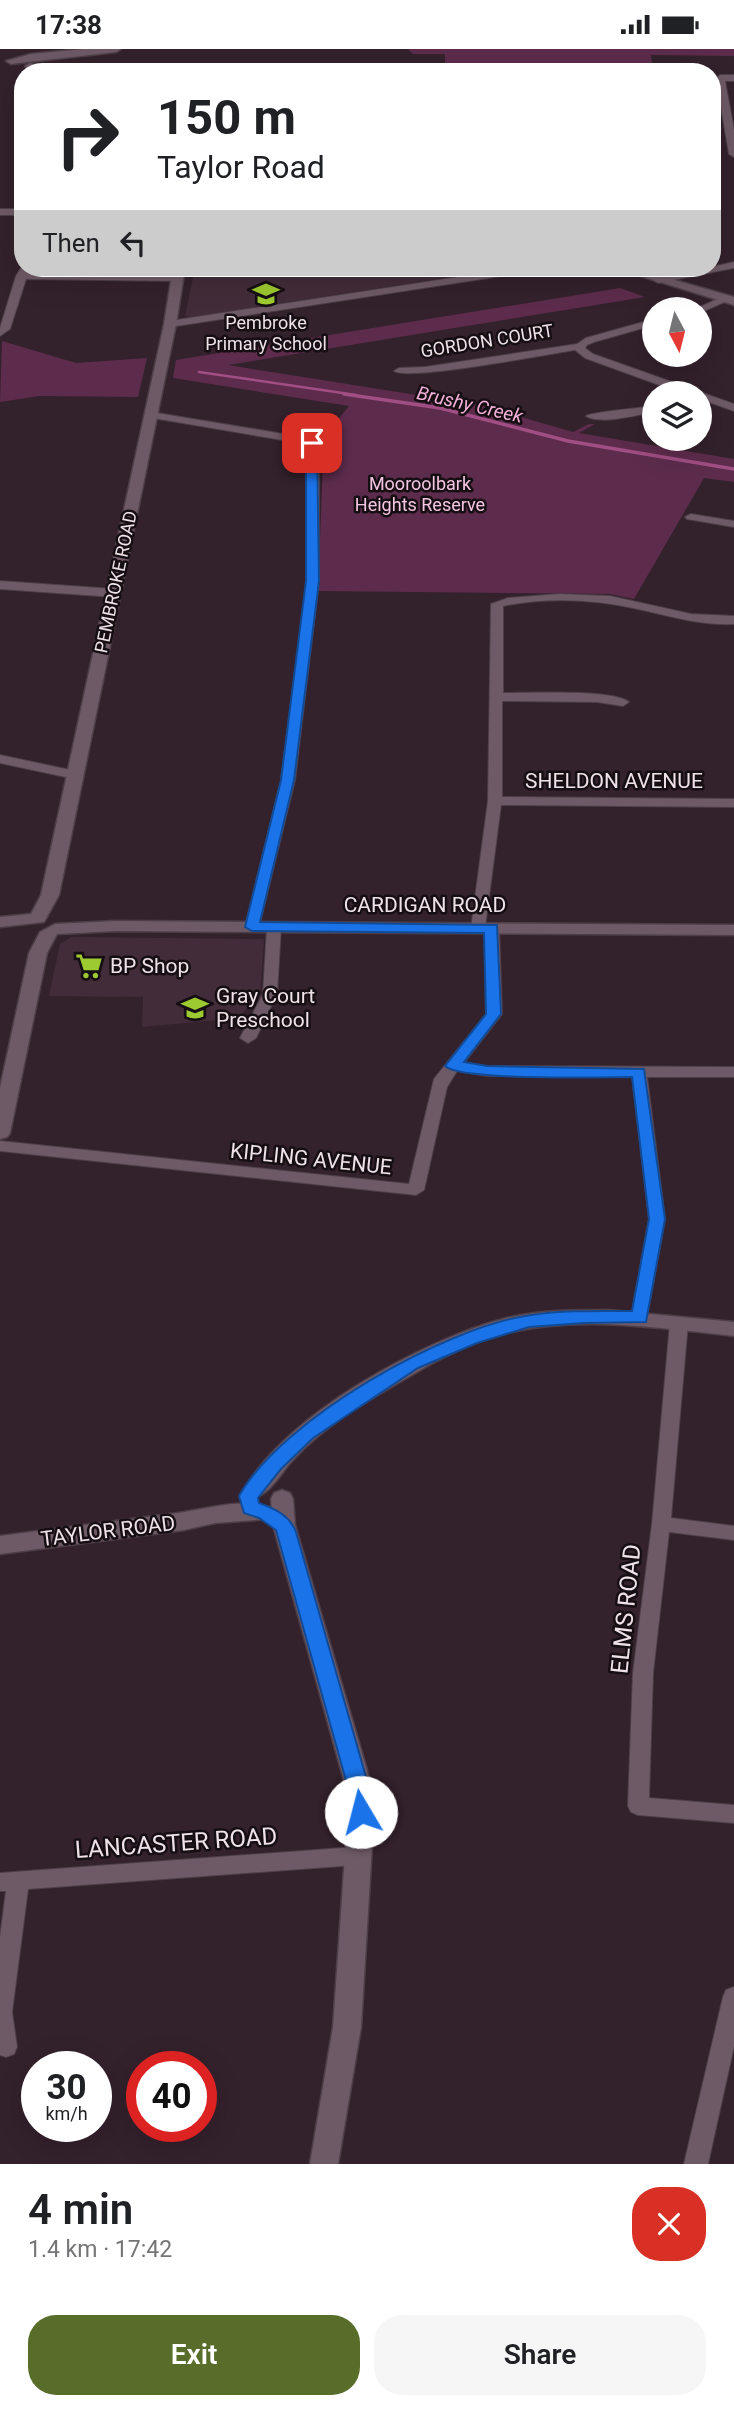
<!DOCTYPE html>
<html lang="en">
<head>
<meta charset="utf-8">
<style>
  :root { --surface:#fff; --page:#f6f6f6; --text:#202124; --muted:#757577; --accent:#586d29 }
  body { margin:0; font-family:Roboto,sans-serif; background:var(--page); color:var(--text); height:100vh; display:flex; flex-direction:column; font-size:26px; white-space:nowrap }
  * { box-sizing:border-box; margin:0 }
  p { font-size:23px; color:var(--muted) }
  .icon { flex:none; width:38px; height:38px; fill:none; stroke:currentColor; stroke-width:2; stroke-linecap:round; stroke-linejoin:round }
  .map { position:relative; height:2115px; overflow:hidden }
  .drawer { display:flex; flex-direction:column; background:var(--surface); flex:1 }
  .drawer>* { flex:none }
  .guide { position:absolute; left:14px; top:14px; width:707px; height:214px; border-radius:28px; box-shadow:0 7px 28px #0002; background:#fff; color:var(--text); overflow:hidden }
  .needle { width:46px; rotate:173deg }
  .buttons { position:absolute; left:642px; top:248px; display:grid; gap:14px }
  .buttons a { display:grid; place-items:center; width:70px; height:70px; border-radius:50%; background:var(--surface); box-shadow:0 7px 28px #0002; font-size:35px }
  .speed { position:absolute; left:21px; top:2002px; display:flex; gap:14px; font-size:35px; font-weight:700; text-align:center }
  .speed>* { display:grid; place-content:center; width:91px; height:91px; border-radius:50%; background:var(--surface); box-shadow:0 7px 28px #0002; line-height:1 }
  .speed small { font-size:18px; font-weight:400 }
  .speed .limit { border:10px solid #d22; background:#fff; color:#111 }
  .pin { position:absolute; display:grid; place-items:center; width:60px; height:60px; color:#fff; margin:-30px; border-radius:14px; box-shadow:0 4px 10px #0006 }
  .me { position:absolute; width:77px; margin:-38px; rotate:352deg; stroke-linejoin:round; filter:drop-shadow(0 0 5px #0008) }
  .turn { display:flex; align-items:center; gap:24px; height:147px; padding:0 28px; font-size:32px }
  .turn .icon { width:91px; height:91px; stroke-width:2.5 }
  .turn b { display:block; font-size:49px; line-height:60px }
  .then { display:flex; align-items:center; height:66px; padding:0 28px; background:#0003; gap:14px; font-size:26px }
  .round { display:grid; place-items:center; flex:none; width:74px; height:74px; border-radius:28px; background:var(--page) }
  .summary { display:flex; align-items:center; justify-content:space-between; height:119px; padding:0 28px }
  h1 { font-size:42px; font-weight:600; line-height:52px }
  .cta { display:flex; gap:14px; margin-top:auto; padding:14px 28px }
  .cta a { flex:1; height:80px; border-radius:28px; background:var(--accent); color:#fff; font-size:28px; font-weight:600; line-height:80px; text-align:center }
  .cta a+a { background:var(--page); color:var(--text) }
  .status { display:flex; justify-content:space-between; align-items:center; height:49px; padding:0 35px; background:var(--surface); direction:ltr }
  .status svg { height:19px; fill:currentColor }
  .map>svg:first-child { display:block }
  .built { fill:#422c39 }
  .green { fill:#5d2c4c }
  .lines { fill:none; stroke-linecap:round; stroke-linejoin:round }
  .stream-far1 { stroke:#a04e83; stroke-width:2.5 }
  .stream { stroke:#a04e83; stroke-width:3.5 }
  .minor-casing { stroke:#4d3e47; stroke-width:2 }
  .tertiary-casing { stroke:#4d3e47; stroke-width:3 }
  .secondary-casing { stroke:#4d3e47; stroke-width:3 }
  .minor { fill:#6e5a66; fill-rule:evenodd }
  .tertiary { fill:#6e5a66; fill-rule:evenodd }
  .secondary { fill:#6e5a66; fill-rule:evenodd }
  .route { fill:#1a73e8; stroke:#114b97; stroke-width:2 }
  .labels { text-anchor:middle; stroke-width:5; stroke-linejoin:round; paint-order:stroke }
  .far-poi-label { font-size:18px; fill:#eee2e8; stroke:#150e12 }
  .far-street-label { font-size:18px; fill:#eee2e8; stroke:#150e12 }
  .far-park-label { font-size:18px; fill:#f3c5e0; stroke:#150e12 }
  .far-water-label { font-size:19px; font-style:italic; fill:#f3afd8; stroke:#150e12 }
  .street-label { font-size:21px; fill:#eee2e8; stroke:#150e12 }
  .poi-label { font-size:21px; fill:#eee2e8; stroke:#150e12; text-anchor:start }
  .near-street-label { font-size:24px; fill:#eee2e8; stroke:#150e12 }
</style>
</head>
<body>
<div class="status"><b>17:38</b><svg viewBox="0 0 49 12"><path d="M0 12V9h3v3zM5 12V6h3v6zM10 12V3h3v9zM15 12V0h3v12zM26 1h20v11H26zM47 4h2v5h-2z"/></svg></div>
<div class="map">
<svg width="734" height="2115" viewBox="0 0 734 2115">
  <rect width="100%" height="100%" fill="#33212c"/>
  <g class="built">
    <polygon points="195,219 470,219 481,223 191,268 185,267"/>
    <polygon points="71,888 264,890 260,949 254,949 240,969 142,978 143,948 49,947 60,895"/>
  </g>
  <g class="green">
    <polygon points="408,0 734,0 734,7 651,6 653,23 445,23 445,5 413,5"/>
    <polygon points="620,239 645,248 228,316 480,356 573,383 589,375 595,375 579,384 734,410 734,433 704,429 634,550 610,545 318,542 324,388 349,357 173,329 176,311"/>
    <polygon points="2,292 76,314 147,309 138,348 40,347 0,353"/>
  </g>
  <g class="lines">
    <polyline class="stream-far1" points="199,323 356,346"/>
    <polyline class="stream" points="344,345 440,359 568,392 734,420"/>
    <defs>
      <g id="minor">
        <polygon points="289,16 381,20 385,23 264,23"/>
        <polygon points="720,26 734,26 734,32 725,32 734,81 734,108 729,105 716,29"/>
        <rect x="0" y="160" width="23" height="6"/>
        <polygon points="734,213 734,219 658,234 653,231"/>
        <polygon points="23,216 23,219 29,219 27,224 177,226 182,229 177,232 26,230 10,280 0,287 0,279 16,227"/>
        <polygon points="517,219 540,219 535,222 170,278 165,275 170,272"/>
        <polygon points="722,248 731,250 702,263 693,261"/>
        <path d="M 654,270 L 654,276 L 594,293 L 587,296 L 585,299 L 593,305 L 734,355 L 734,362 L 700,350 L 700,345 L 684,345 L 585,309 L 575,301 C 548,305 409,332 394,322 L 399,319 L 425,318 L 577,295 L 586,289 Z"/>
        <path d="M 654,357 L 654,363 C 638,366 599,376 586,367 C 592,363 641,359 654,357 Z"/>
        <polygon points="151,363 302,388 316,392 319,399 319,532 295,731 259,878 252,882 245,878 281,731 307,532 307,396 300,394 147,368 147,364"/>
        <polygon points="691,465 734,472 734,478 687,470 685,468"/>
        <polygon points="0,532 114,540 120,544 114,548 0,540"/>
        <path d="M 559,545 L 610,547 L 691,565 L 734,567 L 734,575 C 699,577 667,566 633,559 C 592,550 544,548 503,557 L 503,644 C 528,644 613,640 629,653 L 623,657 L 597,653 L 502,652 L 502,748 L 734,750 L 734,758 L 501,756 L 485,878 L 492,875 L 499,879 L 502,965 L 464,1014 L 487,1017 L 734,1018 L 734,1028 L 647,1028 L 665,1170 L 646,1273 L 634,1273 L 631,1269 L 649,1170 L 632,1027 L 487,1027 L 457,1022 L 447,1038 L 424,1141 L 416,1146 L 0,1102 L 0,1092 L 409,1135 L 434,1030 L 486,965 L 485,880 L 478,883 L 471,879 L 488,752 L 491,555 L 508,549 Z"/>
        <polygon points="0,706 75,722 82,726 75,730 0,714"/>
        <polygon points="274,874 281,878 277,945 256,989 248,994 240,989 263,945 267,878"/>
        <polygon points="679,1268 685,1270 688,1274 671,1469 734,1477 734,1491 669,1483 653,1624 649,1749 734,1756 734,1774 638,1766 631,1763 628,1757 633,1624 652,1475 670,1274 673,1270"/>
        <polygon points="356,1798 363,1801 367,1807 363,1813 356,1816 28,1840 12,1963 17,1998 14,2005 6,2008 0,2006 0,1888 6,1842 0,1842 0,1824"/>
        <polygon points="734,1938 734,1997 708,2115 684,2115 723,1948 726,1941"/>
      </g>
      <g id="tertiary">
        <polygon points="173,219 185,219 176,275 59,846 44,873 0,878 0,868 31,865 41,846 164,275"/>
        <polygon points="116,872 734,876 734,886 116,882 57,885 47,904 10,1084 7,1088 0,1090 0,1039 29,904 40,883 55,875"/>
        <path d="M 608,1261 L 734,1273 L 734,1287 C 660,1279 580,1266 506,1284 C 471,1293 436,1311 405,1330 C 365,1353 324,1377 293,1411 C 280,1424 267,1453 247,1447 L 244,1441 C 285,1366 426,1289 507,1269 C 540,1261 574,1261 608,1261 Z"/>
        <path d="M 282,1441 L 290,1444 L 293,1450 L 295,1476 L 369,1728 L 374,1763 L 361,1978 L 338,2115 L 310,2115 L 333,1978 L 348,1763 L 343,1728 L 273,1476 L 272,1465 L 269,1470 L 215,1474 L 184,1481 L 0,1505 L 0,1487 C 59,1479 119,1472 178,1464 C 207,1460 240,1449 269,1458 L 272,1463 L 271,1450 L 274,1444 Z"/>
      </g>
      <g id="secondary">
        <polygon points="84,0 121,0 116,3 11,15 6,12 31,5"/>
        <path d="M 30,14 L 48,21 L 49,23 C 40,23 31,24 25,17 Z"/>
        <polygon points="615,219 633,219 734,248 734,256"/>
      </g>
    </defs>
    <use href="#minor" class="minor-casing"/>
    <use href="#tertiary" class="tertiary-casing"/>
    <use href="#secondary" class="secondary-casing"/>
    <use href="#minor" class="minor"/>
    <use href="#tertiary" class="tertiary"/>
    <use href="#secondary" class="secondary"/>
  </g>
  <path class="route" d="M 312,391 L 317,394 L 319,532 L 294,731 L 260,873 L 497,876 L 501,965 L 464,1013 L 487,1017 L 644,1020 L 665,1170 L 646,1273 L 584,1274 L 529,1278 L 477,1294 L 418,1319 L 313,1389 L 281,1420 L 258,1449 L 259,1454 C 276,1460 290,1467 296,1483 L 366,1728 L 371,1763 L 368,1770 L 361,1772 L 354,1770 L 345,1728 L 276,1481 L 259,1469 L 244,1464 L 239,1447 C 282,1370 445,1278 531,1266 C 565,1261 598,1262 632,1262 L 649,1170 L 632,1028 C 602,1028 460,1032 445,1017 L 486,965 L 484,884 L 252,882 L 245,878 L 281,731 L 306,532 L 306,394 Z"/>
  <defs>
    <symbol id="school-bare" viewBox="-9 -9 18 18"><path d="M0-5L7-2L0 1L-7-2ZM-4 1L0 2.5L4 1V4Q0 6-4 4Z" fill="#9dca30" stroke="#150e12" stroke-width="2.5" paint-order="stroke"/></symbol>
    <symbol id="supermarket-bare" viewBox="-9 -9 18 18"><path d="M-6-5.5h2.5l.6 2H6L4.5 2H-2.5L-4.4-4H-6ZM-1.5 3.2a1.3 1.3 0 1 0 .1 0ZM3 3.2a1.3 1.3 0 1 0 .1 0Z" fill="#9dca30" stroke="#150e12" stroke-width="2.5" paint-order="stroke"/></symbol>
  </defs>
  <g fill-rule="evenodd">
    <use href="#school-bare" x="247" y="226" width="38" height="38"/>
    <use href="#supermarket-bare" x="70" y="898" width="38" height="38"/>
    <use href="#school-bare" x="176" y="940" width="38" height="38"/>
  </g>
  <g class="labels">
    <g class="far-poi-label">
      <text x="266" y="280">Pembroke<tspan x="266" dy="21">Primary School</tspan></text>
    </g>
    <g class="far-street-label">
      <text transform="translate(487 292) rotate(-9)" y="6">GORDON COURT</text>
      <text transform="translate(116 533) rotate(-78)" y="6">PEMBROKE ROAD</text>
    </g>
    <g class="far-park-label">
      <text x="420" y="441">Mooroolbark<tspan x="420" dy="21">Heights Reserve</tspan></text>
    </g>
    <g class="far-water-label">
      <text transform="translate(470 355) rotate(13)" y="7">Brushy Creek</text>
    </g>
    <g class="street-label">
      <text x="614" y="739">SHELDON AVENUE</text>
      <text x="425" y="863">CARDIGAN ROAD</text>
      <text transform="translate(311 1110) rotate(6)" y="7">KIPLING AVENUE</text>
      <text transform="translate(108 1482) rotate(-7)" y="7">TAYLOR ROAD</text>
    </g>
    <g class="poi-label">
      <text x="110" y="924">BP Shop</text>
      <text x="216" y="954">Gray Court<tspan x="216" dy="24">Preschool</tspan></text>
    </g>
    <g class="near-street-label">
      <text transform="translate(626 1560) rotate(-84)" y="8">ELMS ROAD</text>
      <text transform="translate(176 1794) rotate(-4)" y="8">LANCASTER ROAD</text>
    </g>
  </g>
</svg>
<div class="buttons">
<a><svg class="needle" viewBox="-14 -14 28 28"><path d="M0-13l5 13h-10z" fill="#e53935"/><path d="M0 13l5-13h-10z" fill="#757577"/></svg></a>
<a><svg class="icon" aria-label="layers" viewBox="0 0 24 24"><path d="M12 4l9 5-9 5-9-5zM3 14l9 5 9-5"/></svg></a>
</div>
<div class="speed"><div>30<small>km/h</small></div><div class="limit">40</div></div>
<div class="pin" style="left:312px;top:394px;background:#d93025"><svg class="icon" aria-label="arrive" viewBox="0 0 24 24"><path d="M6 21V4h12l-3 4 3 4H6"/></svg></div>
<svg class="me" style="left:361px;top:1763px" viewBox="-20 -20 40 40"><circle r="19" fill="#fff"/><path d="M0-13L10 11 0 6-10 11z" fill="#1a73e8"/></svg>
<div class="guide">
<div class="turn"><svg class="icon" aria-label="right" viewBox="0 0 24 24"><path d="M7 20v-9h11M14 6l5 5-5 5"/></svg><div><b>150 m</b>Taylor Road</div></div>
<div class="then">Then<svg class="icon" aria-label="left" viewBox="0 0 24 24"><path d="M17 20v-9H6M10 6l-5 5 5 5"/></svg></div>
</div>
</div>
<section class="drawer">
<div class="summary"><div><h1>4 min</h1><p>1.4 km · 17:42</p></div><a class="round" style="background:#d93025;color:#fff"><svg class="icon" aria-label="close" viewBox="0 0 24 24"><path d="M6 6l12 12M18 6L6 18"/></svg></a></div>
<div class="cta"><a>Exit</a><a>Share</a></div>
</section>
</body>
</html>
